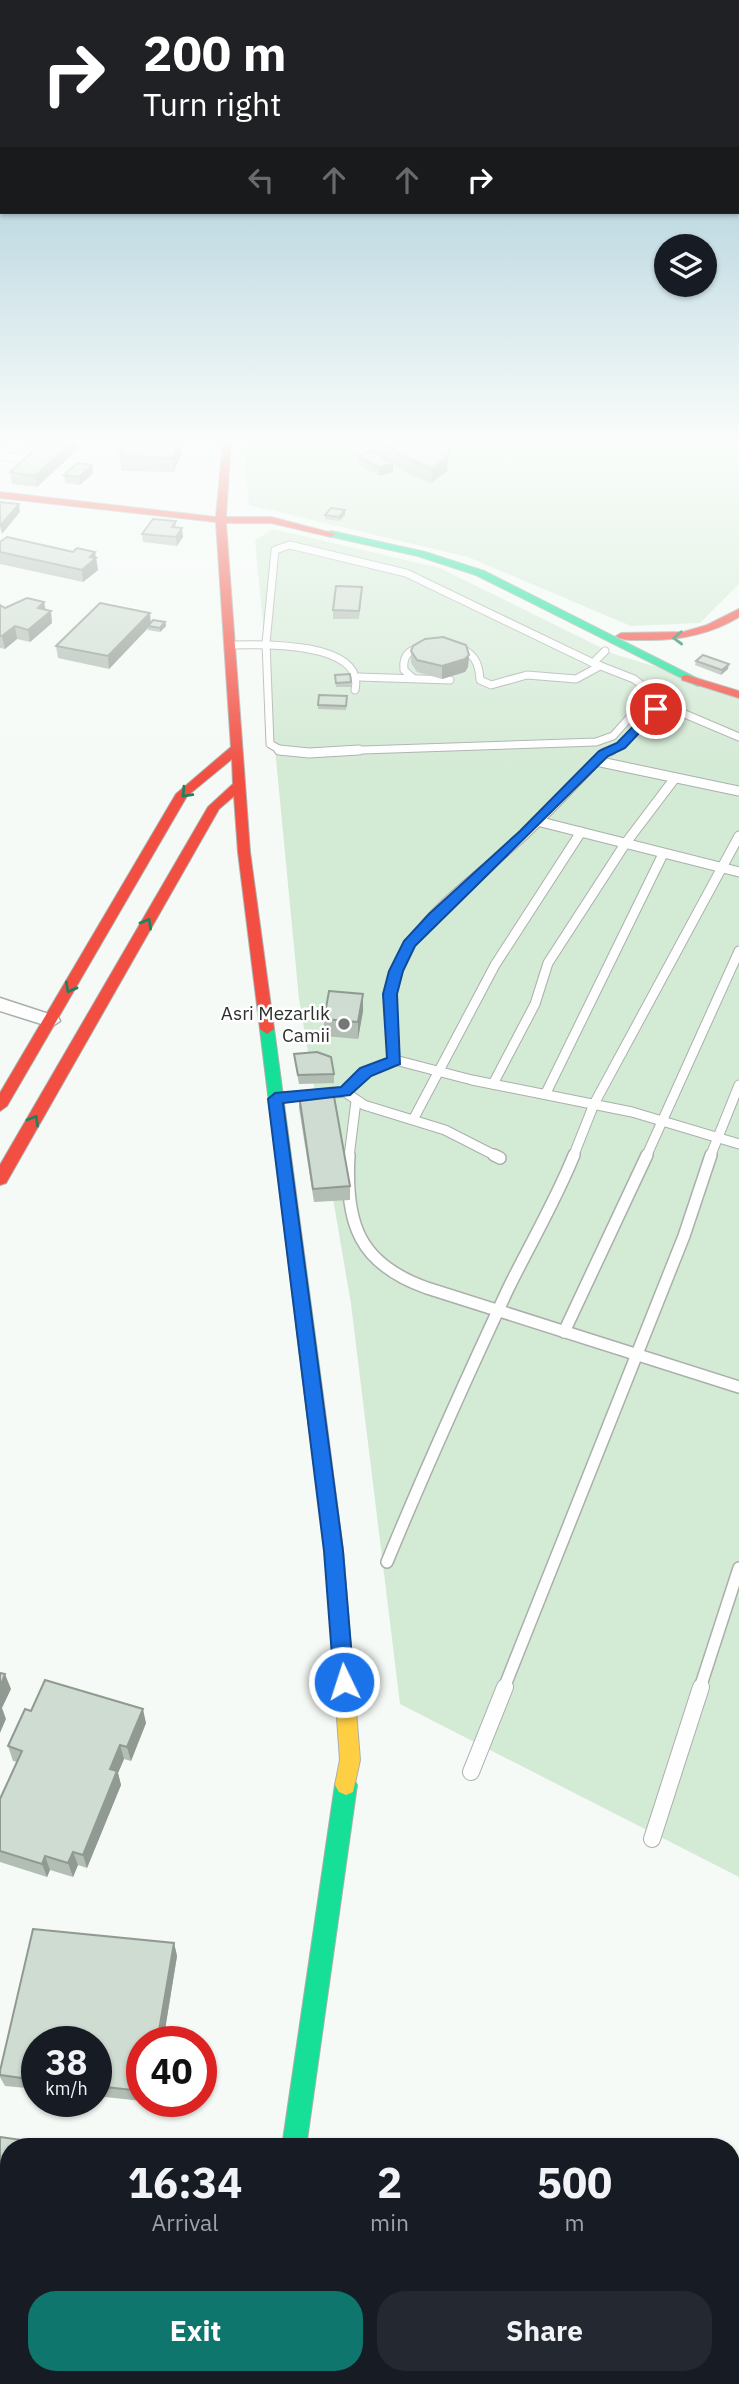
<!DOCTYPE html>
<html lang="en">
<head>
<meta charset="utf-8">
<style>
  :root { --surface:#171b24; --page:#242831; --text:#f1f3f6; --muted:#9ea1a6; --accent:#0f766e }
  body { margin:0; font-family:"IBM Plex Sans",sans-serif; background:var(--page); color:var(--text); height:100vh; display:flex; flex-direction:column; font-size:26px; white-space:nowrap }
  * { box-sizing:border-box; margin:0 }
  p { font-size:23px; color:var(--muted) }
  .icon { flex:none; width:38px; height:38px; fill:none; stroke:currentColor; stroke-width:2; stroke-linecap:round; stroke-linejoin:round }
  .map { position:relative; flex:1; overflow:hidden }
  .panel { position:absolute; left:0px; top:2138px; width:740px; height:247px; display:flex; flex-direction:column; background:var(--surface); border-radius:28px 28px 0 0; box-shadow:0 2px 5px #0004 }
  .panel>* { flex:none }
  .guide { position:absolute; left:0px; top:0px; width:740px; height:214px; box-shadow:0 2px 5px #0004; background:#202124; color:#fff; overflow:hidden }
  .tools { position:absolute; left:654px; top:234px; display:grid; gap:14px }
  .tools a { display:grid; place-items:center; width:63px; height:63px; border-radius:50%; background:var(--surface); box-shadow:0 2px 5px #0004; font-size:35px }
  .speed { position:absolute; left:21px; top:2026px; display:flex; gap:14px; font-size:35px; font-weight:700; text-align:center }
  .speed>* { display:grid; place-content:center; width:91px; height:91px; border-radius:50%; background:var(--surface); box-shadow:0 2px 5px #0004; line-height:1 }
  .speed small { font-size:18px; font-weight:400 }
  .speed .limit { border:10px solid #d22; background:#fff; color:#111 }
  .pin { position:absolute; display:grid; place-items:center; width:60px; height:60px; color:#fff; margin:-30px; border:4px solid #fff; border-radius:50%; box-shadow:0 2px 7px #0007 }
  .me { position:absolute; width:77px; margin:-38px; rotate:356deg; stroke-linejoin:round; filter:drop-shadow(0 0 5px #0008) }
  .turn { display:flex; align-items:center; gap:24px; height:147px; padding:0 28px; font-size:32px }
  .turn .icon { width:91px; height:91px; stroke-width:2.5 }
  .turn b { display:block; font-size:49px; line-height:60px }
  .lanes { display:flex; align-items:center; height:66px; padding:0 28px; background:#0003; justify-content:center; gap:35px; direction:ltr }
  .lanes .off { opacity:.35 }
  .eta { display:flex; justify-content:space-evenly; align-items:center; height:119px; text-align:center }
  .eta b { font-size:42px; font-weight:700; line-height:49px }
  .action { display:flex; gap:14px; margin-top:auto; padding:14px 28px }
  .action a { flex:1; height:80px; border-radius:28px; background:var(--accent); color:#fff; font-size:28px; font-weight:700; line-height:80px; text-align:center }
  .action a+a { background:var(--page); color:var(--text) }
  .map>svg:first-child { display:block }
  .green { fill:#d3ead4 }
  .lines { fill:none; stroke-linecap:round; stroke-linejoin:round }
  .lane-far3-casing { stroke:#abafac; stroke-width:9 }
  .lane-far2-casing { stroke:#abafac; stroke-width:11 }
  .lane-far1-casing { stroke:#abafac; stroke-width:14 }
  .lane-casing { stroke:#abafac; stroke-width:18 }
  .street-casing { stroke:#abafac; stroke-width:3 }
  .fast-casing { stroke:#abafac; stroke-width:2 }
  .slow-casing { stroke:#abafac; stroke-width:2 }
  .jam-casing { stroke:#abafac; stroke-width:2 }
  .path { stroke:#dee0de; stroke-width:2.5; stroke-dasharray:2.5 3.5; stroke-linecap:butt }
  .lane-far3 { stroke:#fefefe; stroke-width:7 }
  .lane-far2 { stroke:#fefefe; stroke-width:9 }
  .lane-far1 { stroke:#fefefe; stroke-width:11 }
  .lane { stroke:#fefefe; stroke-width:16 }
  .street { fill:#fefefe; fill-rule:evenodd }
  .fast { fill:#16e098; fill-rule:evenodd }
  .slow { fill:#ffcf43; fill-rule:evenodd }
  .jam { fill:#f24e42; fill-rule:evenodd }
  .wall { fill:#b2bdb4 }
  .shaded-wall { fill:#919a92 }
  .building { fill:#cfdcd1; stroke:#919a92; stroke-width:2 }
  .oneway { stroke:#23805e }
  .route { fill:#1a73e8; stroke:#114b97; stroke-width:2 }
  .poi-dot { fill:#747774; stroke:#fff; stroke-width:2.5 }
  .labels { text-anchor:middle; stroke-width:5; stroke-linejoin:round; paint-order:stroke }
  .poi-label { font-size:19px; fill:#2e312e; stroke:#fff; text-anchor:end }
</style>
</head>
<body>
<div class="map">
<svg width="739" height="2384" viewBox="0 0 739 2384">
  <rect width="100%" height="100%" fill="#f5faf6"/>
  <g class="green">
    <polygon points="248,441 739,441 739,584 700,623 631,626 468,557 249,505 245,466"/>
    <polygon points="273,529 440,568 614,654 739,692 739,1877 400,1704 351,1304 299,999 255,540"/>
  </g>
  <g class="lines">
    <defs>
      <g id="lane-far3">
        <polyline points="0,452 35,441"/>
        <polyline points="0,456 22,459 47,441"/>
        <path d="M 230,645 C 260,644 366,641 355,690"/>
        <path d="M 455,646 C 473,652 479,661 480,680 L 491,685 L 527,675 L 576,679 L 600,666"/>
        <polyline points="593,663 605,651"/>
        <polyline points="358,677 450,680"/>
        <path d="M 413,678 L 404,670 C 402,653 411,650 425,645"/>
        <polyline points="282,751 270,744 266,643 275,550 290,545 406,573 593,663 634,679 648,690 648,697 613,736 596,742 333,751"/>
        <polyline points="608,751 621,746 656,710 680,712 739,737"/>
      </g>
      <g id="lane-far2">
        <polyline points="279,750 309,753 359,750"/>
        <polyline points="596,761 739,791"/>
        <polyline points="537,821 739,872"/>
        <path d="M 395,1060 C 393,1030 385,998 397,970 C 420,912 482,875 525,834 C 552,808 578,780 604,753 L 612,750"/>
        <polyline points="493,1084 535,1004 548,963 625,844 675,778"/>
        <polyline points="345,1092 365,1072 395,1060 472,1080 632,1112 739,1144"/>
        <polyline points="546,1093 663,854"/>
        <polyline points="276,1098 345,1092 364,1105 445,1130 498,1157"/>
        <polyline points="414,1118 495,965 581,832"/>
        <polyline points="349,1157 356,1101"/>
        <polyline points="573,1157 594,1104 739,836"/>
        <polyline points="646,1157 739,951"/>
        <polyline points="710,1157 739,1085"/>
      </g>
      <g id="lane-far1">
        <path d="M 349,1155 C 345,1224 359,1264 427,1288 L 739,1387"/>
        <polyline points="494,1155 500,1158"/>
        <polyline points="564,1332 647,1155"/>
        <path d="M 387,1562 C 425,1470 466,1379 508,1289 C 530,1244 555,1202 574,1155"/>
        <polyline points="504,1688 684,1236 711,1155"/>
        <polyline points="700,1688 739,1568"/>
      </g>
      <g id="lane">
        <polyline points="471,1772 505,1687"/>
        <polyline points="652,1839 701,1687"/>
      </g>
      <polygon id="street" points="0,998 58,1017 60,1021 51,1027 0,1011"/>
      <g id="fast">
        <polygon points="331,531 425,552 484,571 708,684 698,686 476,575 418,556 328,536 328,532"/>
        <polygon points="267,1024 274,1029 323,1396 320,1401 314,1403 308,1401 305,1396 260,1029"/>
        <polygon points="346,1775 353,1778 357,1785 306,2147 282,2147 335,1785 339,1778"/>
      </g>
      <polygon id="slow" points="314,1389 320,1391 323,1396 343,1551 360,1760 353,1792 346,1795 339,1792 335,1785 340,1760 325,1551 305,1396 308,1391"/>
      <g id="jam">
        <polygon points="223,441 231,441 226,517 271,517 336,534 331,537 271,523 226,523 250,852 274,1029 267,1034 260,1029 238,852 234,796 219,809 6,1183 0,1185 0,1165 208,807 233,784 232,759 187,796 7,1106 0,1111 0,1093 176,794 231,747 216,522 0,498 0,492 216,517"/>
        <path d="M 739,609 L 739,617 C 709,635 677,641 642,640 C 633,640 623,641 616,636 L 621,633 L 683,632 L 707,625 Z"/>
        <polygon points="686,675 739,691 739,698 682,680 682,676"/>
        <polygon points="248,2376 274,2376 273,2384 247,2384"/>
      </g>
    </defs>
    <use href="#lane-far3" class="lane-far3-casing"/>
    <use href="#lane-far2" class="lane-far2-casing"/>
    <use href="#lane-far1" class="lane-far1-casing"/>
    <use href="#lane" class="lane-casing"/>
    <use href="#street" class="street-casing"/>
    <use href="#fast" class="fast-casing"/>
    <use href="#slow" class="slow-casing"/>
    <use href="#jam" class="jam-casing"/>
    <polyline class="path" points="354,654 361,646 370,575"/>
    <use href="#lane-far3" class="lane-far3"/>
    <use href="#lane-far2" class="lane-far2"/>
    <use href="#lane-far1" class="lane-far1"/>
    <use href="#lane" class="lane"/>
    <use href="#street" class="street"/>
    <use href="#fast" class="fast"/>
    <use href="#slow" class="slow"/>
    <use href="#jam" class="jam"/>
  </g>
  <g class="wall">
    <polygon points="118,441 182,441 183,443 181,448 181,453 174,472 121,471 120,456 121,453 119,453"/>
    <polygon points="360,441 443,441 447,471 431,483 404,472 393,464 393,472 379,476 358,463 358,456 391,462"/>
    <polygon points="78,449 37,487 12,484 10,472"/>
    <polygon points="92,465 93,473 80,485 65,483 64,475"/>
    <polygon points="325,515 345,515 339,521 325,519"/>
    <polygon points="176,521 176,528 183,537 177,546 143,542 142,534"/>
    <polygon points="0,542 96,558 98,570 83,582 0,564"/>
    <polygon points="362,595 359,619 333,619 333,610"/>
    <polygon points="44,602 46,610 52,623 30,642 17,639 5,649 0,648 0,605 5,608"/>
    <polygon points="151,622 165,622 166,626 160,632 148,630 148,628 109,669 58,658 56,646"/>
    <polygon points="411,651 469,655 468,667 465,672 442,679 417,672 411,663"/>
    <polygon points="696,661 728,669 721,675 695,665"/>
    <polygon points="350,674 351,687 336,687 335,675"/>
    <polygon points="347,696 346,710 318,709 318,705"/>
    <polygon points="363,1011 358,1039 324,1036 324,1019"/>
    <polygon points="294,1054 334,1074 334,1083 299,1084 295,1064"/>
    <polygon points="299,1095 350,1186 350,1200 314,1202 299,1108"/>
    <polygon points="31,1711 146,1723 131,1761 124,1759 118,1773 121,1785 87,1868 78,1865 73,1877 50,1870 47,1877 0,1862 0,1799 17,1762 13,1761 8,1746"/>
    <polygon points="33,1929 174,1943 177,1956 163,2042 142,2042 142,2101 96,2096 96,2042 37,2042 37,2089 5,2086 0,2077 0,2071"/>
    <polygon points="0,2137 9,2147 9,2263 0,2261"/>
  </g>
  <g class="shaded-wall">
    <polygon points="73,441 77,441 78,449 37,487 35,476"/>
    <polygon points="179,441 182,441 183,443 181,448 181,453 174,472 173,458"/>
    <polygon points="597,441 605,441 605,442 597,445"/>
    <polygon points="449,447 447,471 431,483 432,469"/>
    <polygon points="393,464 393,472 379,476 379,468"/>
    <polygon points="92,465 93,473 80,485 79,477"/>
    <polygon points="19,504 20,512 2,534 0,526"/>
    <polygon points="345,510 345,515 339,521 339,517"/>
    <polygon points="182,528 183,537 177,546 176,537"/>
    <polygon points="95,552 98,570 83,582 82,570 90,557"/>
    <polygon points="44,602 46,615 51,611 52,623 30,642 28,630 38,608"/>
    <polygon points="150,613 151,625 148,626 148,628 109,669 108,656"/>
    <polygon points="165,622 166,626 160,632 160,628"/>
    <polygon points="15,626 17,639 5,649 2,636"/>
    <polygon points="469,655 468,667 465,672 442,679 442,666"/>
    <polygon points="729,664 728,669 721,675 722,670"/>
    <polygon points="363,994 363,1011 358,1039 358,1022"/>
    <polygon points="5,1674 11,1689 2,1708 6,1719 0,1733 0,1687"/>
    <polygon points="143,1709 146,1723 131,1761 127,1747"/>
    <polygon points="120,1745 124,1759 118,1773 121,1785 87,1868 83,1855 110,1769"/>
    <polygon points="73,1852 78,1865 73,1877 68,1863"/>
    <polygon points="45,1856 50,1870 47,1877 42,1864"/>
    <polygon points="174,1943 177,1956 163,2042 157,2042"/>
  </g>
  <g class="building">
    <polygon points="45,441 73,441 35,476 10,472"/>
    <polygon points="126,441 179,441 173,458 120,456"/>
    <polygon points="381,441 443,441 449,447 448,456 432,469 404,457"/>
    <polygon points="372,451 393,464 379,468 358,456"/>
    <polygon points="77,463 92,465 79,477 64,475"/>
    <polygon points="0,502 19,504 0,526"/>
    <polygon points="331,508 345,510 339,517 325,515"/>
    <polygon points="153,519 176,521 172,527 182,528 176,537 142,534"/>
    <polygon points="7,537 73,552 77,548 95,552 90,557 96,558 82,570 0,552 0,542"/>
    <polygon points="336,586 362,587 359,611 333,610"/>
    <polygon points="27,598 44,602 38,608 51,611 28,630 15,626 2,636 0,636 0,605 5,608"/>
    <polygon points="100,603 150,613 108,656 56,646"/>
    <polygon points="153,620 165,622 160,628 148,626"/>
    <polygon points="443,637 466,645 469,655 465,659 442,666 417,660 411,651 413,646 425,639"/>
    <polygon points="703,655 729,664 722,670 696,661"/>
    <polygon points="350,674 351,682 336,683 335,675"/>
    <polygon points="319,695 347,696 346,706 318,705"/>
    <polygon points="329,991 363,994 358,1022 324,1019"/>
    <polygon points="317,1052 331,1057 334,1074 298,1075 294,1054"/>
    <polygon points="333,1091 350,1186 313,1189 299,1095"/>
    <polygon points="0,1673 5,1674 0,1687"/>
    <polygon points="45,1680 143,1709 127,1747 120,1745 110,1769 117,1771 83,1855 73,1852 68,1863 45,1856 42,1864 0,1851 0,1799 22,1751 8,1746 25,1709 31,1711"/>
    <polygon points="33,1929 174,1943 157,2042 142,2042 142,2091 96,2086 96,2042 37,2042 37,2080 0,2075 0,2071"/>
    <polygon points="0,2137 72,2147 9,2147 9,2256 0,2254"/>
  </g>
  <defs><path id="oneway-chevron" d="M-2-3.5L2.5 0L-2 3.5" fill="none" stroke-width="1.6" stroke-linecap="round" stroke-linejoin="round" transform="scale(1.75)"/></defs>
  <g class="oneway">
    <use href="#oneway-chevron" transform="translate(678 638) rotate(178)"/>
    <use href="#oneway-chevron" transform="translate(186 793) rotate(133)"/>
    <use href="#oneway-chevron" transform="translate(147 923) rotate(-60)"/>
    <use href="#oneway-chevron" transform="translate(70 988) rotate(119)"/>
    <use href="#oneway-chevron" transform="translate(34 1120) rotate(-60)"/>
  </g>
  <linearGradient id="sky" x2="0" y2="1"><stop stop-color="#89bacb"/><stop offset="0.57" stop-color="#fafdfb"/><stop offset="1" stop-color="#fafdfb" stop-opacity="0"/></linearGradient>
  <rect width="739" height="775" fill="url(#sky)"/>
  <polygon class="route" points="652,707 662,709 625,748 608,756 415,946 403,971 397,994 400,1064 371,1076 350,1095 283,1103 343,1551 354,1682 351,1688 344,1691 337,1688 334,1682 324,1551 268,1099 275,1093 341,1087 360,1068 387,1058 383,994 389,971 404,941 429,914 520,831 599,751 617,743"/>
  <circle class="poi-dot" cx="344" cy="1024" r="7"/>
  <g class="labels">
    <g class="poi-label">
      <text x="330" y="1020">Asri Mezarlık<tspan x="330" dy="22">Camii</tspan></text>
    </g>
  </g>
</svg>
<div class="tools">
<a><svg class="icon" aria-label="layers" viewBox="0 0 24 24"><path d="M12 4l9 5-9 5-9-5zM3 14l9 5 9-5"/></svg></a>
</div>
<div class="speed"><div>38<small>km/h</small></div><div class="limit">40</div></div>
<div class="pin" style="left:656px;top:709px;background:#d93025"><svg class="icon" aria-label="arrive" viewBox="0 0 24 24"><path d="M6 21V4h12l-3 4 3 4H6"/></svg></div>
<svg class="me" style="left:344px;top:1682px" viewBox="-20 -20 40 40"><circle r="17" fill="#1a73e8" stroke="#fff" stroke-width="3"/><path d="M0-11L8 9 0 5-8 9z" fill="#fff"/></svg>
<div class="guide">
<div class="turn"><svg class="icon" aria-label="right" viewBox="0 0 24 24"><path d="M7 20v-9h11M14 6l5 5-5 5"/></svg><div><b>200 m</b>Turn right</div></div>
<div class="lanes"><svg class="icon off" aria-label="left" viewBox="0 0 24 24"><path d="M17 20v-9H6M10 6l-5 5 5 5"/></svg><svg class="icon off" aria-label="ahead" viewBox="0 0 24 24"><path d="M12 20V5M6 11l6-6 6 6"/></svg><svg class="icon off" aria-label="ahead" viewBox="0 0 24 24"><path d="M12 20V5M6 11l6-6 6 6"/></svg><svg class="icon" aria-label="right" viewBox="0 0 24 24"><path d="M7 20v-9h11M14 6l5 5-5 5"/></svg></div>
</div>
<section class="panel">
<div class="eta">
<div><b>16:34</b><p>Arrival</p></div>
<div><b>2</b><p>min</p></div>
<div><b>500</b><p>m</p></div>
</div>
<div class="action"><a>Exit</a><a>Share</a></div>
</section>
</div>
</body>
</html>
